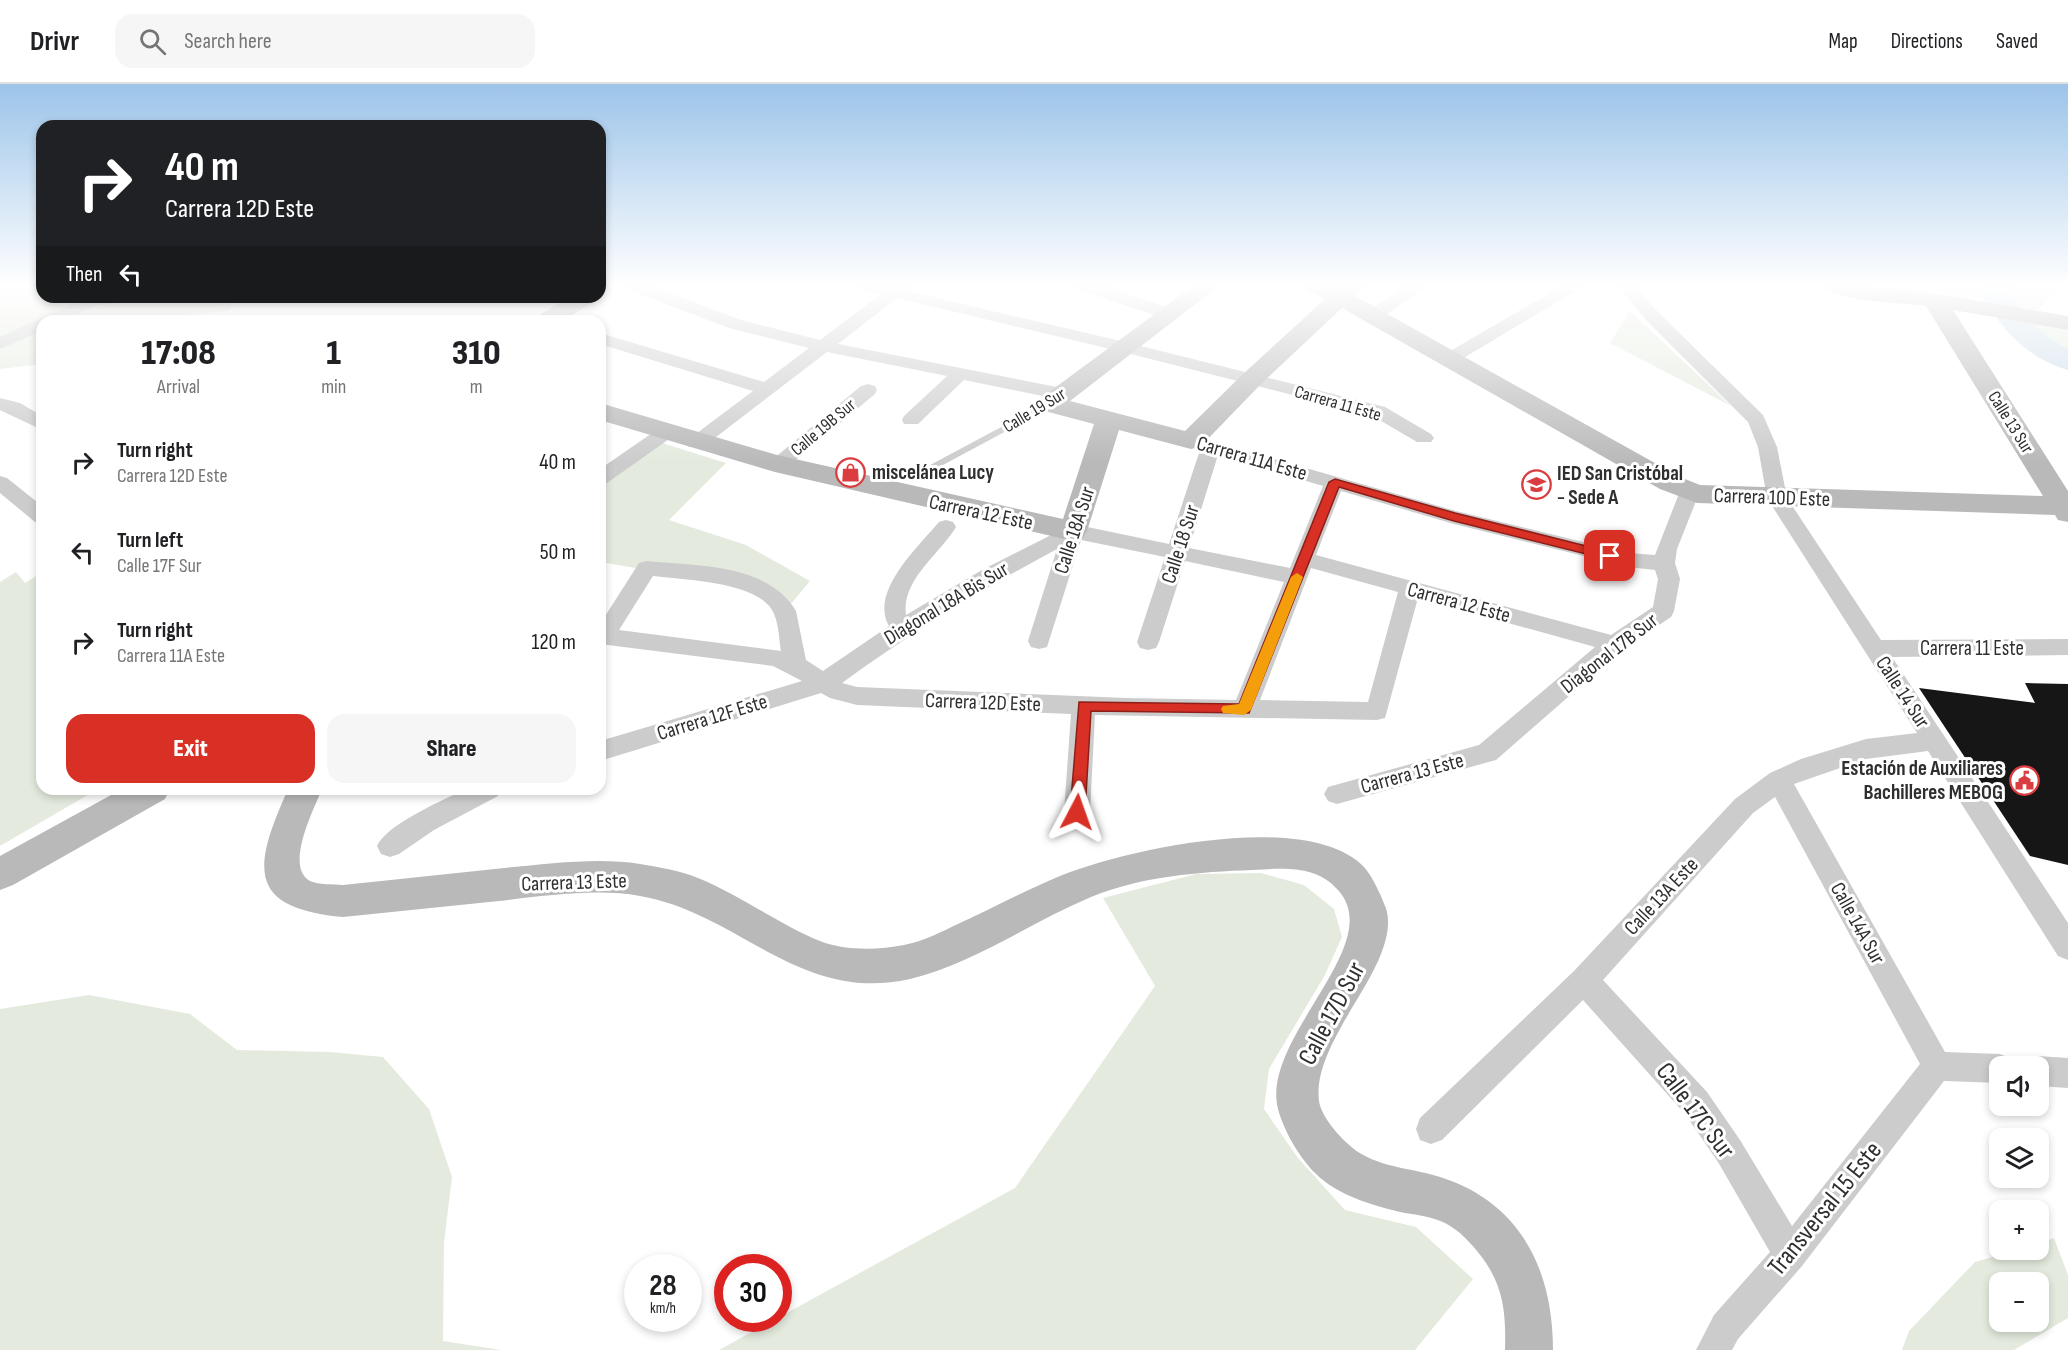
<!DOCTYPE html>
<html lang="en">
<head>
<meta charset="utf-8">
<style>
  :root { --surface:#fff; --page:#f6f6f6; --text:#202124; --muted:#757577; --line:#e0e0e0; --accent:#d93025 }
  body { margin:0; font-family:"Sofia Sans Condensed",sans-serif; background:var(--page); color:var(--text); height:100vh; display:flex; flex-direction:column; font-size:22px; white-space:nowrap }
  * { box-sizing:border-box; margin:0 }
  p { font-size:20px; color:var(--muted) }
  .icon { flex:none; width:33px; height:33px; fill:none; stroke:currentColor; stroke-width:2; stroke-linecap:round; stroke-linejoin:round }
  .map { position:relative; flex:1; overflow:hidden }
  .panel { position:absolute; left:36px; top:231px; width:570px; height:480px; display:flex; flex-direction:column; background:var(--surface); border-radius:18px; box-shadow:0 3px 9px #0003 }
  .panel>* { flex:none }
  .guide { position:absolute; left:36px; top:36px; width:570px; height:183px; border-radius:18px; box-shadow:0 3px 9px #0003; background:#202124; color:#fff; overflow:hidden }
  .tools { position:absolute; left:1989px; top:972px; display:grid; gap:12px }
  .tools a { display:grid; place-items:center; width:60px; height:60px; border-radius:12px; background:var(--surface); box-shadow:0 3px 9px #0003; font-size:30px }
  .speed { position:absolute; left:624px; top:1170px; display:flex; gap:12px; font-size:30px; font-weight:700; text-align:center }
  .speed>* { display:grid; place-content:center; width:78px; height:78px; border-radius:50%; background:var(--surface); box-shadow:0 3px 9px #0003; line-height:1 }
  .speed small { font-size:15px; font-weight:400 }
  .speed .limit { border:9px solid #d22; background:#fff; color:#111 }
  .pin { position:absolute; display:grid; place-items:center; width:51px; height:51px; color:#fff; margin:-26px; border-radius:12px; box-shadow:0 3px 9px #0006 }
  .me { position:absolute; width:66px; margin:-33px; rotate:4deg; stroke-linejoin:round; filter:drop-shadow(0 0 4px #0008) }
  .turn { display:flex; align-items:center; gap:21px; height:126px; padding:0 30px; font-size:27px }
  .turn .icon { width:78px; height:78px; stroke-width:2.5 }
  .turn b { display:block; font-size:42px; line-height:51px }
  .then { display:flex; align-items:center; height:57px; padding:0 30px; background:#0003; gap:12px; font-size:22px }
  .eta { display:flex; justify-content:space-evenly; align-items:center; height:102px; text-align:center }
  .eta b { font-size:36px; font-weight:800; line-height:42px }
  .primary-button { display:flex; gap:12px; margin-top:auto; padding:12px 30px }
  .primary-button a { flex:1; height:69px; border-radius:18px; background:var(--accent); color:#fff; font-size:24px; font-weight:800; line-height:69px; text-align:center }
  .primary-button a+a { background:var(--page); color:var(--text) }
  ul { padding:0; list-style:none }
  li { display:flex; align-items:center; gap:18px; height:90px; padding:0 30px }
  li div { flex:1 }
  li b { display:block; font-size:22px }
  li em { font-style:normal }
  header { display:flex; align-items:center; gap:36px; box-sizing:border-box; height:84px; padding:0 30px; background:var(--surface); border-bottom:2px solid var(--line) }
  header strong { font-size:28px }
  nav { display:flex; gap:33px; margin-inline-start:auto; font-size:21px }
  .search { width:420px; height:54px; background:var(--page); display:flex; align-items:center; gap:15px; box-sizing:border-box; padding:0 21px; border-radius:18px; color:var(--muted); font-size:22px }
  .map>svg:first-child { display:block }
  .green { fill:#e4ebde; fill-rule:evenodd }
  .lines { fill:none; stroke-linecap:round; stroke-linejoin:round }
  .river { fill:#cbdcea; fill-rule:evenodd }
  .building { fill:#161616 }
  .lane { fill:#ccc; fill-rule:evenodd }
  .street { fill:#ccc; fill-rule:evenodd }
  .secondary { fill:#b9b9b9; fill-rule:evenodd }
  .route { fill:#d93025; stroke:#8d1f18; stroke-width:1.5 }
  .slow { fill:#f59e0b }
  .labels { text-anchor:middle; stroke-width:6; stroke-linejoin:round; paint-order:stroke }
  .far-street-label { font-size:18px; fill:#2f2f2f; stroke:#fff }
  .street-label { font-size:21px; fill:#2f2f2f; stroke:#fff }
  .poi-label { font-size:21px; font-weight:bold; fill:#2f2f2f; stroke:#fff; text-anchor:start }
  .near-street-label { font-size:26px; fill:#2f2f2f; stroke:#fff }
</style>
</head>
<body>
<header>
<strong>Drivr</strong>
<div class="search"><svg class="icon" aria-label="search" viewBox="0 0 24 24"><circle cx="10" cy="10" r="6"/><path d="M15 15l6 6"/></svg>Search here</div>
<nav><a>Map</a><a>Directions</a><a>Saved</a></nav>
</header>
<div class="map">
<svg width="2068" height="1266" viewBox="0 0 2068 1266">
  <rect width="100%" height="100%" fill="#fff"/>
  <g class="green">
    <polygon points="0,201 42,201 42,213 79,213 76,215 237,213 228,227 175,232 172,237 42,237 42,280 0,285"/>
    <polygon points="1935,201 2059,201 2039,226 1991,220 1980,213 1943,210"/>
    <polygon points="1630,227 1731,322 1610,259"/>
    <polygon points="2005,235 2068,246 2068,283 2021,252"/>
    <polygon points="662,359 726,379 669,436 746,461 810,497 785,527 766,506 600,478 600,402"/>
    <polygon points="16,488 25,499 41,489 42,491 42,705 98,705 0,762 0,498"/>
    <polygon points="1261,789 1304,801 1334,825 1342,853 1325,891 1269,985 1264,1025 1298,1074 1345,1126 1416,1143 1473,1195 1415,1266 719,1266 1015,1104 1155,902 1103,814 1196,790"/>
    <polygon points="89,911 190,930 237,966 330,968 383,973 429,1025 452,1093 444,1159 443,1257 501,1266 0,1266 0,925"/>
    <path d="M 2054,1154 L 2068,1191 L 2068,1234 L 2014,1266 L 1902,1266 L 1909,1247 L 1975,1178 L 2017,1166 L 2038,1166 L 2039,1159 ZM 2038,1198 L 2038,1238 L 2000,1238 L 2000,1198 Z"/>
  </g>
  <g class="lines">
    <path class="river" d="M 1985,201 L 2012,201 L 2010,209 C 2022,235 2043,251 2068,265 L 2068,286 C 2030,276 1998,244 1982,209 Z"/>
  </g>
  <polygon class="building" points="2025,599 2068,600 2068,781 2030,772 1919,604 2035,619"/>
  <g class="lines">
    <polygon class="lane" points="1050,317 1053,318 1053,322 913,397 905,397 904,395"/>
    <g class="street">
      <polygon points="625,201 649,201 741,236 820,256 881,210 856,205 854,201 908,201 907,207 1125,258 1385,323 1431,350 1434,354 1431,358 1417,358 1371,331 1123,268 897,214 838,260 1062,304 1069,306 1071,310 1069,314 1062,316 964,296 918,340 904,340 902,336 904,332 947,292 827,268 703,363 689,363 686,359 689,355 753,307 600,260 600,249 764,298 809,264 729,244 627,205"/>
      <polygon points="1076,201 1101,201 1175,226 1178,230 1175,234 1163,234 1078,205"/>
      <polygon points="1408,201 1428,201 1380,235 1368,235 1365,231 1368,227"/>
      <polygon points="1564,201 1585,201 1457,278 1445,278 1442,274 1445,270"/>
      <path d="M 1617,201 L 1634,201 L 1659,229 L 1763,331 L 1777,363 L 1787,414 L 1881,556 L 2068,555 L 2068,571 L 1892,573 L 2068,839 L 2068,876 L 2058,872 L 1928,667 L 1866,675 L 1794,700 L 1945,968 L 2000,970 L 2011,975 L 2014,982 L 2000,982 L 2000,999 L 1944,997 L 1802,1182 L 1738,1255 L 1732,1266 L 1696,1266 L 1714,1231 L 1770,1168 L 1718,1078 L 1685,1030 L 1583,916 L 1442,1056 L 1431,1060 L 1420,1056 L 1416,1045 L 1420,1034 L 1574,887 L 1735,715 L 1770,689 L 1801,675 L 1866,655 L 1917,649 L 1767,414 L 1758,363 L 1748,338 L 1647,237 ZM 1775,713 L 1920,980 L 1792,1142 L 1740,1056 L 1707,1008 L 1603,896 L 1753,729 Z"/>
      <polygon points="87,213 147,213 145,217 139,218 98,221 62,237 42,237 42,247 0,265 0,253"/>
      <polygon points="868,300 875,302 877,306 875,310 786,384 779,386 772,384 769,380 772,376 861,302"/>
      <polygon points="0,314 20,319 42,332 42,346 0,326"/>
      <polygon points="665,343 672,345 675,349 672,353 607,399 600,400 600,385 658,345"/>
      <path d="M 1191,351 L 1456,427 L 1628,469 L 1655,471 L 1680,407 L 1683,402 L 1690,400 L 1697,402 L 1700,407 L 1677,465 L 1675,479 L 1680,495 L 1674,527 L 1671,533 L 1622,566 L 1496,676 L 1337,720 L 1328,717 L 1324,710 L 1328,703 L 1479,661 L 1595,563 L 1418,514 L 1385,634 L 1377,636 L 1095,631 L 1090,728 L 1086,736 L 1077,739 L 1068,736 L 1064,728 L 1071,630 L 857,621 L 830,614 L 821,609 L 600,677 L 600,657 L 802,597 L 773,582 L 600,560 L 600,540 L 639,479 L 647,477 C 695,482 768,479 796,527 L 806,576 L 823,587 L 889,542 C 869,508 918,463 939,438 L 946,436 L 953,438 L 956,443 C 940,470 901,496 906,531 L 982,486 L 1073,440 L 1169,460 L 1200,366 L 1184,361 L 1181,357 L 1184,353 ZM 1218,371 L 1323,402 L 1290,484 L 1189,464 ZM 1341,407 L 1454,440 L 1628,483 L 1655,486 L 1658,495 L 1653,523 L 1611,551 L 1316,471 ZM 1081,456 L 1165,473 L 1137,558 L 1140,564 L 1148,566 L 1156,564 L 1159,558 L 1185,477 L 1284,498 L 1236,616 L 1127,614 L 857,603 L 842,599 C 911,549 982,505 1057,465 L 1028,557 L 1031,563 L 1039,565 L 1047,563 ZM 1311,484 L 1398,508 L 1368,618 L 1260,616 ZM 653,492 C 683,496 761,497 774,530 C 779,541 779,556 781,567 L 619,546 Z"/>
      <polygon points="0,392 7,394 42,422 42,440 35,438 0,409"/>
      <path d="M 466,705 L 502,705 L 498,712 L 434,746 L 399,770 L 390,773 L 381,770 L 377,762 C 387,740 443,716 466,705 Z"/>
      <polygon points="2038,972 2068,974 2068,1004 2038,1002 2038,982 2025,982 2027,977"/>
    </g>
    <g class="secondary">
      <path d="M 1194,201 L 1220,201 L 1070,317 L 1185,347 L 1243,290 L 1325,215 L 1306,206 L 1303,201 L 1333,201 L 1338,204 L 1340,201 L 1365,201 L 1355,212 L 1680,393 L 1700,401 L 2043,412 L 1926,222 C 1904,218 1835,219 1823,201 L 1915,206 L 2068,232 L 2068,246 L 1953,226 L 2068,407 L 2068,438 L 2058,436 L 2055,431 L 1697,419 L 1660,405 L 1342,224 L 1261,300 L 1200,363 L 1191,365 L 1119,346 L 1087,447 L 1083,454 L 1073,457 L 775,388 L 600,336 L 600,319 L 777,371 L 1063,435 L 1094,340 L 1041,326 L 1037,320 L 1041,314 Z"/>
      <polygon points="569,213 597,213 593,218 563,237 534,237 538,232"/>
      <polygon points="122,705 170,705 165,715 13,801 0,806 0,772"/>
      <path d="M 288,705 L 322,705 C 314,725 284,783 310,797 C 319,801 333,800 343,801 C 397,795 451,790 504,784 C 547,780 598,773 640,780 C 659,783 681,787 698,794 C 740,811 778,840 820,857 C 845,867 878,866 904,861 C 924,857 941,848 960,839 C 993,824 1026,806 1060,792 C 1127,765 1308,725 1364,783 C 1372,792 1376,802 1381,812 C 1383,818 1386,823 1387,828 C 1390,842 1386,857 1381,870 C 1364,914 1313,970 1319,1017 C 1321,1031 1336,1049 1347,1059 C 1370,1082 1404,1083 1433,1091 C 1518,1114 1553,1183 1553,1266 L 1505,1266 C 1506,1230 1504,1202 1481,1172 C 1472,1160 1459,1146 1445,1139 C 1433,1133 1418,1131 1405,1129 C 1374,1122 1338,1112 1315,1089 C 1299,1073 1284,1047 1278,1025 C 1260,954 1388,861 1338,806 C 1316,781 1284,784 1253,786 C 1199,788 1142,792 1091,813 C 1031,838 973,880 910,895 C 799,920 739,829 640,812 C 597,804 543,812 499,817 C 447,822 395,828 343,833 C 243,824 255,780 288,705 Z"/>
    </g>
  </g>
  <linearGradient id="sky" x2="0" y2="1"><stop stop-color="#9cc4e9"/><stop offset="0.53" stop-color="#fff"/><stop offset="1" stop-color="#fff" stop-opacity="0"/></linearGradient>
  <rect width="2068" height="379" fill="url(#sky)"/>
  <polygon class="route" points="1335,395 1455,429 1610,468 1616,472 1610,476 1454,437 1339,403 1249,629 1091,627 1085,728 1082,732 1072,732 1070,728 1079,618 1239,620 1329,398"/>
  <polygon class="slow" points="1297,489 1303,493 1251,626 1244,631 1223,629 1221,625 1223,622 1239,620 1291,493"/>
  <defs>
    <symbol id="shop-ring" viewBox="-11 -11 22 22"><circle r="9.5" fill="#fff" stroke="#db3c3f" stroke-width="1.5"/><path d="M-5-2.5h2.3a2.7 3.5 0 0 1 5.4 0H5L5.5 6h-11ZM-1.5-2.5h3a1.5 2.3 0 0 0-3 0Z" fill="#db3c3f"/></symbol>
    <symbol id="school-ring" viewBox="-11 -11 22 22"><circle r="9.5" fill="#fff" stroke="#db3c3f" stroke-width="1.5"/><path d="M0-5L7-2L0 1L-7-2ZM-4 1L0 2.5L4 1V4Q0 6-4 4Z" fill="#db3c3f"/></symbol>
    <symbol id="civic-ring" viewBox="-11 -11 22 22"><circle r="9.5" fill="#fff" stroke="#db3c3f" stroke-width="1.5"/><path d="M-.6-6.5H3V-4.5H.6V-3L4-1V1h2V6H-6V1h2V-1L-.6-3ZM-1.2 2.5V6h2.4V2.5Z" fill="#db3c3f"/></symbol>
  </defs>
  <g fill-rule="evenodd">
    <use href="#shop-ring" x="834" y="372" width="33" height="33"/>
    <use href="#school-ring" x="1520" y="384" width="33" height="33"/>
    <use href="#civic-ring" x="2008" y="680" width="33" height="33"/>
  </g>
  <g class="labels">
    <g class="far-street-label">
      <text transform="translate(1338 319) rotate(16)" y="6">Carrera 11 Este</text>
      <text transform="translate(1034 326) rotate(-31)" y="6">Calle 19 Sur</text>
      <text transform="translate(2011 338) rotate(58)" y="6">Calle 13 Sur</text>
      <text transform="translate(823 343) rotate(-40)" y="6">Calle 19B Sur</text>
    </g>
    <g class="street-label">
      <text transform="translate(1252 374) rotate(16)" y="7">Carrera 11A Este</text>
      <text transform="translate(1772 413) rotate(2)" y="7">Carrera 10D Este</text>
      <text transform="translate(981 428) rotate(12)" y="7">Carrera 12 Este</text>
      <text transform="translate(1074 446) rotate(-72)" y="7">Calle 18A Sur</text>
      <text transform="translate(1180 460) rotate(-72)" y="7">Calle 18 Sur</text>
      <text transform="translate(1459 518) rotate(15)" y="7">Carrera 12 Este</text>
      <text transform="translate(946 519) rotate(-31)" y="7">Diagonal 18A Bis Sur</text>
      <text x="1972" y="571">Carrera 11 Este</text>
      <text transform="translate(1609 569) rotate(-38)" y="7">Diagonal 17B Sur</text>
      <text transform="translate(1903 608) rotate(57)" y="7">Calle 14 Sur</text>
      <text transform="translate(983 618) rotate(2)" y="7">Carrera 12D Este</text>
      <text transform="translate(712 633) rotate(-17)" y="7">Carrera 12F Este</text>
      <text transform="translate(1412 689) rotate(-15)" y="7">Carrera 13 Este</text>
      <text transform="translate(574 798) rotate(-2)" y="7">Carrera 13 Este</text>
      <text transform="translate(1661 812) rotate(-47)" y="7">Calle 13A Este</text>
      <text transform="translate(1858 839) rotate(61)" y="7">Calle 14A Sur</text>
    </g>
    <g class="poi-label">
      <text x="872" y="395">miscelánea Lucy</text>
      <text x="1557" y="396">IED San Cristóbal<tspan x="1557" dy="24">- Sede A</tspan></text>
      <text x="2003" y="691" text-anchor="end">Estación de Auxiliares<tspan x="2003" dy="24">Bachilleres MEBOG</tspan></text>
    </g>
    <g class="near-street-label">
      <text transform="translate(1331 929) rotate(-62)" y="9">Calle 17D Sur</text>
      <text transform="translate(1696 1026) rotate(53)" y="9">Calle 17C Sur</text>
      <text transform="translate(1824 1124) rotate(-51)" y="9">Transversal 15 Este</text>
    </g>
  </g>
</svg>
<div class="tools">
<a><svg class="icon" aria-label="sound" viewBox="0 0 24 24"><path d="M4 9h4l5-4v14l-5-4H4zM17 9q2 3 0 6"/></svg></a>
<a><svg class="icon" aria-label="layers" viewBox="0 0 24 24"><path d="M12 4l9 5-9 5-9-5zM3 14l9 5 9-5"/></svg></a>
<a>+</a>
<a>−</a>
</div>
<div class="speed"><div>28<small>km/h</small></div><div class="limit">30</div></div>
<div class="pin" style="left:1610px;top:472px;background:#d93025"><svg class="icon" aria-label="arrive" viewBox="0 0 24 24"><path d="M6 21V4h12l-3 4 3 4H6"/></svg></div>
<svg class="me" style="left:1077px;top:728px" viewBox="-20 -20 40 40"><path d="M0-17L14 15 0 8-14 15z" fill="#d93025" stroke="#fff" stroke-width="4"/></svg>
<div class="guide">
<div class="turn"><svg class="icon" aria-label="right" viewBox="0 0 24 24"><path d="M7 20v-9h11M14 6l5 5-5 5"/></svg><div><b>40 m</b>Carrera 12D Este</div></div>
<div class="then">Then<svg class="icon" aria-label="left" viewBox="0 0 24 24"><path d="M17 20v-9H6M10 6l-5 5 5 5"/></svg></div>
</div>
<section class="panel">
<div class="eta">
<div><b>17:08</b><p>Arrival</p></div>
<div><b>1</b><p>min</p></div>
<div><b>310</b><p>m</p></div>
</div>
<ul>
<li><svg class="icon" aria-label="right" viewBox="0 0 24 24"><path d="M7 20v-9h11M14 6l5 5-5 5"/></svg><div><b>Turn right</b><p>Carrera 12D Este</p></div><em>40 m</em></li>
<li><svg class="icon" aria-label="left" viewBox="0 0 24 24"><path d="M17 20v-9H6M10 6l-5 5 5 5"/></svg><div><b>Turn left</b><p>Calle 17F Sur</p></div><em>50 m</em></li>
<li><svg class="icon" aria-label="right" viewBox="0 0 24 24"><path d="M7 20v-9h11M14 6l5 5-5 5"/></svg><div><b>Turn right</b><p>Carrera 11A Este</p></div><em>120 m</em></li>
</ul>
<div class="primary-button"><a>Exit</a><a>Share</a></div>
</section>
</div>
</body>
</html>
